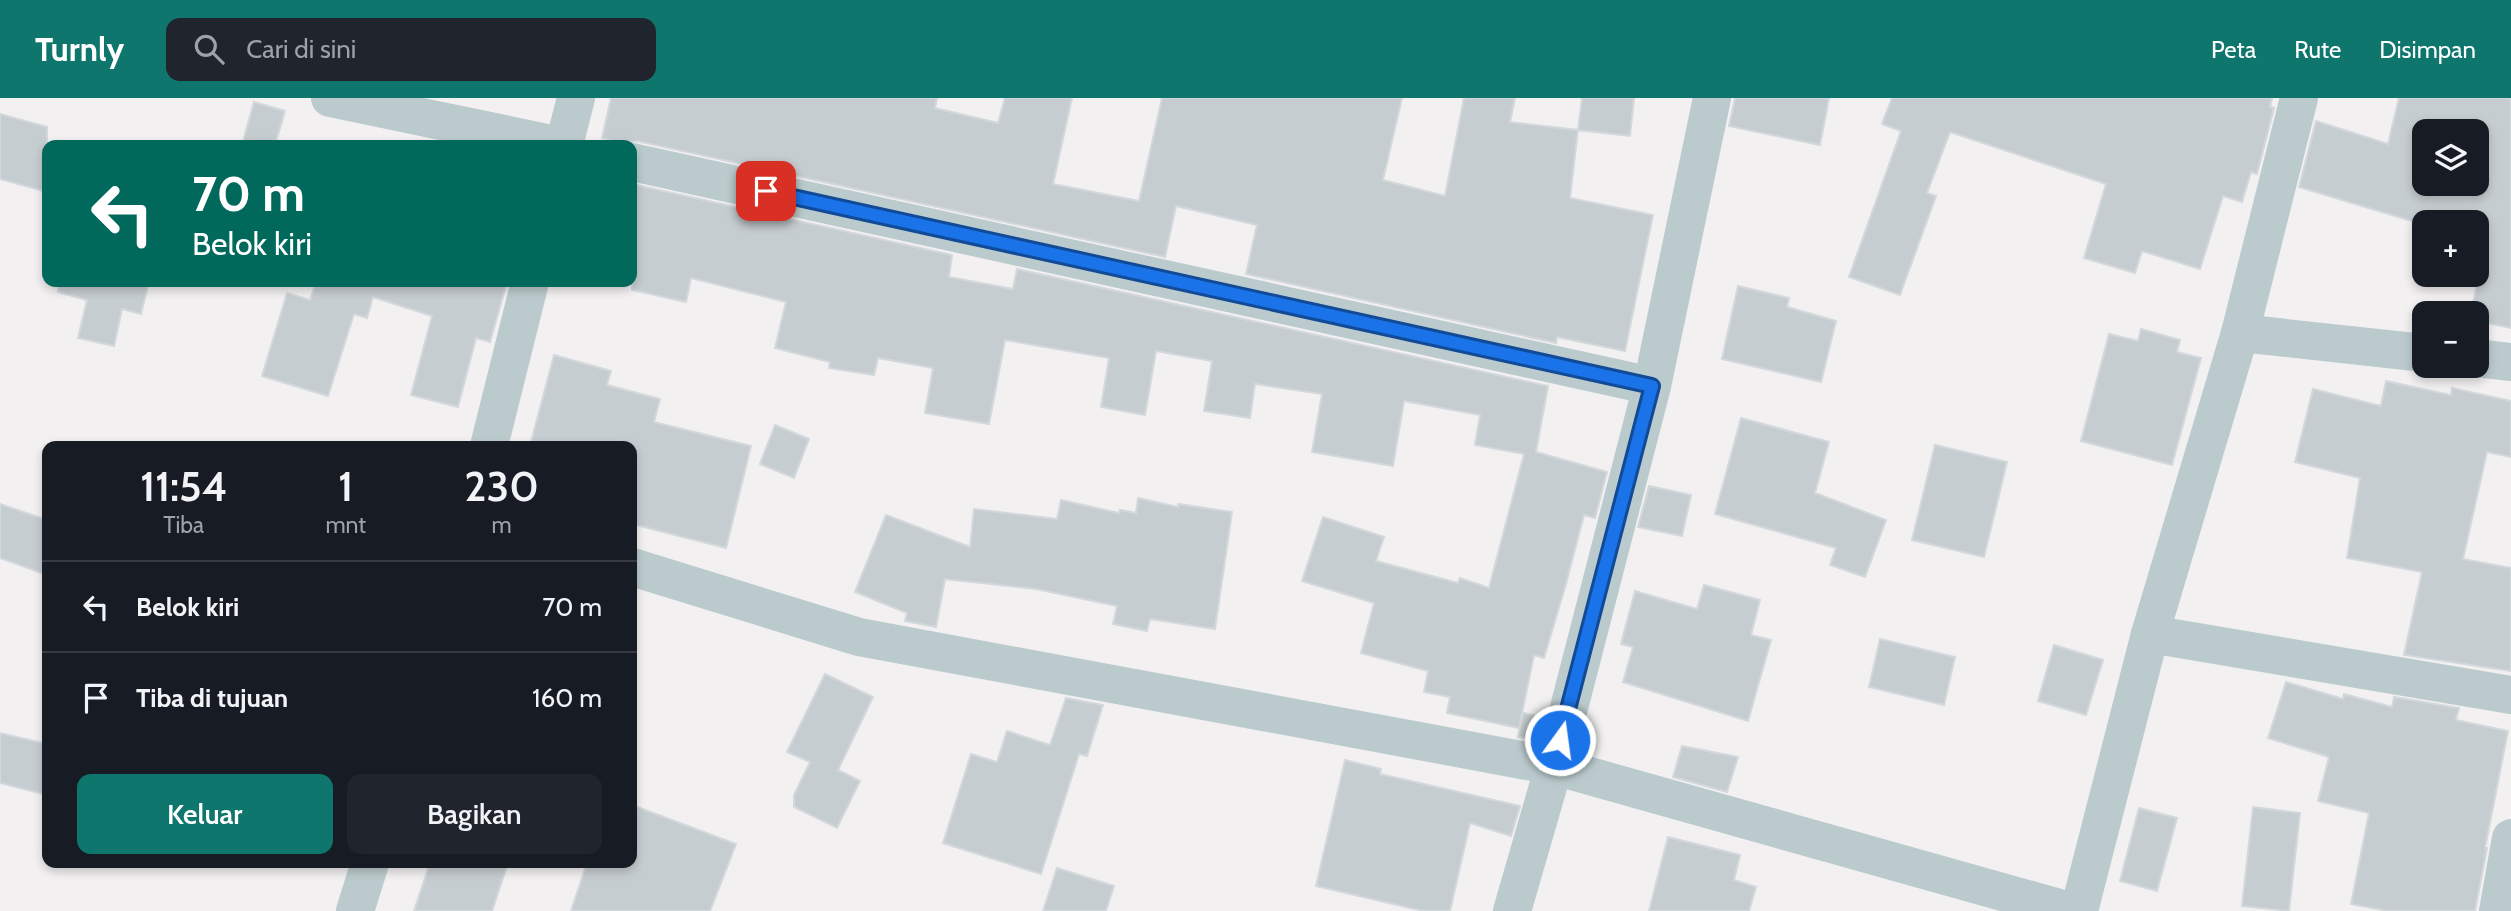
<!DOCTYPE html>
<html lang="id">
<head>
<meta charset="utf-8">
<style>
  :root { --surface:#171b24; --page:#20242c; --text:#f1f3f6; --muted:#9ea1a6; --line:#363941; --accent:#0f766e }
  body { margin:0; font-family:Cabin,sans-serif; background:var(--page); color:var(--text); height:100vh; display:flex; flex-direction:column; font-size:26px; white-space:nowrap }
  * { box-sizing:border-box; margin:0 }
  p { font-size:23px; color:var(--muted) }
  .icon { flex:none; width:38px; height:38px; fill:none; stroke:currentColor; stroke-width:2; stroke-linecap:round; stroke-linejoin:round }
  .map { position:relative; flex:1; overflow:hidden }
  .side { position:absolute; left:42px; top:343px; width:595px; height:427px; display:flex; flex-direction:column; background:var(--surface); border-radius:14px; box-shadow:0 4px 10px #0003 }
  .side>* { flex:none }
  .banner { position:absolute; left:42px; top:42px; width:595px; height:147px; border-radius:14px; box-shadow:0 4px 10px #0003; background:#00695c; color:#fff; overflow:hidden }
  .controls { position:absolute; left:2412px; top:21px; display:grid; gap:14px }
  .controls a { display:grid; place-items:center; width:77px; height:77px; border-radius:14px; background:var(--surface); box-shadow:0 4px 10px #0003; font-size:35px }
  .pin { position:absolute; display:grid; place-items:center; width:60px; height:60px; color:#fff; margin:-30px; border-radius:14px; box-shadow:0 4px 10px #0006 }
  .me { position:absolute; width:77px; margin:-38px; rotate:14deg; stroke-linejoin:round; filter:drop-shadow(0 0 5px #0008) }
  .turn { display:flex; align-items:center; gap:24px; height:147px; padding:0 35px; font-size:32px }
  .turn .icon { width:91px; height:91px; stroke-width:2.5 }
  .turn b { display:block; font-size:49px; line-height:60px }
  .eta { display:flex; justify-content:space-evenly; align-items:center; height:119px; text-align:center }
  .eta b { font-size:42px; font-weight:600; line-height:49px }
  .cta { display:flex; gap:14px; margin-top:auto; padding:14px 35px }
  .cta a { flex:1; height:80px; border-radius:14px; background:var(--accent); color:#fff; font-size:28px; font-weight:600; line-height:80px; text-align:center }
  .cta a+a { background:var(--page); color:var(--text) }
  ul { padding:0; list-style:none }
  li { display:flex; align-items:center; gap:21px; height:91px; padding:0 35px; border-top:2px solid var(--line) }
  li div { flex:1 }
  li b { display:block; font-size:26px }
  li em { font-style:normal }
  header { display:flex; align-items:center; gap:42px; box-sizing:border-box; height:98px; padding:0 35px; background:var(--accent); color:#fff }
  header strong { font-size:33px }
  nav { display:flex; gap:38px; margin-inline-start:auto; font-size:24px }
  .search { width:490px; height:63px; background:var(--page); display:flex; align-items:center; gap:18px; box-sizing:border-box; padding:0 24px; border-radius:14px; color:var(--muted); font-size:26px }
  .map>svg:first-child { display:block }
  .building { fill:#c6cdd0; stroke:#d3d8dc; stroke-width:2; fill-rule:evenodd }
  .lines { fill:none; stroke-linecap:round; stroke-linejoin:round }
  .minor { stroke:#bbcbcd; stroke-width:38 }
  .route-casing { stroke:#114b97; stroke-width:18 }
  .route { stroke:#1a73e8; stroke-width:12 }
</style>
</head>
<body>
<header>
<strong>Turnly</strong>
<div class="search"><svg class="icon" aria-label="search" viewBox="0 0 24 24"><circle cx="10" cy="10" r="6"/><path d="M15 15l6 6"/></svg>Cari di sini</div>
<nav><a>Peta</a><a>Rute</a><a>Disimpan</a></nav>
</header>
<div class="map">
<svg width="2511" height="813" viewBox="0 0 2511 813">
  <rect width="100%" height="100%" fill="#f2f0f1"/>
  <g class="building">
    <polygon points="611,0 937,0 935,10 998,25 1005,0 1072,0 1053,86 1139,103 1162,0 1402,0 1383,82 1445,98 1464,0 1515,0 1510,24 1578,32 1570,100 1653,117 1625,253 1557,239 1556,245 1246,176 1257,127 1176,108 1165,159 637,43 623,45 602,40"/>
    <polygon points="1582,0 1634,0 1630,38 1578,32"/>
    <polygon points="1735,0 1829,0 1820,47 1729,28"/>
    <polygon points="1892,0 2272,0 2270,9 2274,10 2257,76 2251,74 2242,104 2223,98 2200,171 2142,153 2135,175 2084,160 2106,86 1950,34 1927,95 1936,98 1900,197 1849,179 1901,33 1882,26"/>
    <path d="M 2399,0 L 2511,0 L 2511,230 L 2476,223 L 2476,215 L 2471,215 L 2476,190 L 2476,124 L 2415,124 L 2299,89 L 2316,23 L 2388,46 ZM 2424,33 L 2476,33 L 2476,86 L 2424,86 Z"/>
    <polygon points="254,4 285,13 275,47 242,47"/>
    <polygon points="0,16 47,29 47,94 0,81"/>
    <polygon points="632,86 952,157 949,179 1013,191 1017,171 1548,288 1536,354 1607,374 1595,420 1584,417 1566,486 1544,560 1534,557 1519,630 1447,615 1450,599 1424,594 1428,573 1361,555 1374,505 1302,483 1323,419 1384,439 1376,463 1458,485 1460,480 1489,490 1524,356 1475,347 1480,317 1404,303 1393,368 1312,354 1322,296 1255,286 1250,320 1204,313 1212,263 1156,253 1145,317 1101,309 1109,260 1005,242 989,326 925,315 933,270 878,260 874,277 829,270 830,264 775,250 786,204 691,180 686,204 632,192"/>
    <polygon points="59,184 149,184 141,216 122,211 114,248 78,240 87,202 58,194"/>
    <polygon points="316,184 507,184 490,244 476,240 458,309 411,297 432,218 373,199 367,220 354,216 328,298 262,278 287,195 310,202"/>
    <polygon points="1738,188 1789,200 1787,209 1836,223 1821,284 1722,261"/>
    <polygon points="2141,231 2180,242 2177,254 2201,260 2172,367 2081,343 2109,236 2138,243"/>
    <polygon points="554,257 611,273 607,287 660,301 654,324 751,348 726,450 632,426 632,348 530,348"/>
    <polygon points="2386,283 2451,297 2452,290 2511,303 2511,359 2487,354 2463,461 2511,470 2511,573 2404,557 2422,474 2347,460 2360,380 2295,364 2313,291 2381,308"/>
    <polygon points="1741,320 1829,344 1815,395 1886,422 1865,479 1830,467 1836,450 1715,416"/>
    <polygon points="775,327 809,341 794,380 760,366"/>
    <polygon points="1935,347 2007,364 1984,459 1912,442"/>
    <polygon points="1649,388 1691,397 1682,438 1638,429"/>
    <polygon points="1138,400 1178,409 1178,406 1232,414 1215,531 1150,521 1147,533 1113,526 1117,508 1036,491 945,481 936,529 905,523 907,515 855,494 886,417 970,449 974,411 1057,421 1061,402 1119,415 1120,412 1136,415"/>
    <polygon points="0,406 47,422 47,477 0,460"/>
    <polygon points="1704,487 1760,502 1751,537 1771,542 1748,623 1623,584 1633,549 1621,546 1635,493 1697,511"/>
    <polygon points="1880,541 1955,559 1944,607 1869,589"/>
    <polygon points="2054,547 2103,562 2086,617 2038,603"/>
    <polygon points="825,576 873,599 838,672 860,683 837,730 794,709 794,697 810,664 787,654"/>
    <polygon points="2286,584 2343,601 2344,596 2392,609 2394,599 2459,610 2456,622 2508,633 2485,750 2487,750 2475,813 2388,813 2351,806 2369,715 2318,703 2329,659 2268,640"/>
    <polygon points="1066,600 1103,607 1087,658 1079,656 1041,776 943,745 971,656 997,664 1007,633 1050,647"/>
    <polygon points="1523,615 1544,619 1538,643 1518,639"/>
    <polygon points="0,635 47,646 47,697 0,685"/>
    <polygon points="1682,648 1738,659 1727,694 1673,679"/>
    <polygon points="1345,662 1381,671 1380,676 1520,708 1511,738 1470,725 1450,813 1423,813 1316,788"/>
    <polygon points="632,707 736,746 710,813 571,813 587,765 632,765"/>
    <polygon points="2253,709 2300,715 2289,813 2242,808"/>
    <polygon points="2139,710 2177,720 2157,793 2120,783"/>
    <polygon points="1668,739 1740,757 1734,782 1756,789 1749,813 1649,813"/>
    <polygon points="430,765 508,765 492,813 414,813"/>
    <polygon points="1057,770 1114,788 1106,813 1043,813"/>
  </g>
  <g class="lines">
    <g class="minor">
      <polyline points="330,0 557,47"/>
      <polyline points="1712,0 1652,288 1554,668 2070,813"/>
      <polyline points="564,47 576,0"/>
      <polyline points="632,64 1652,288"/>
      <polyline points="2240,235 2424,255"/>
      <polyline points="2476,260 2511,264"/>
      <polyline points="489,348 530,184"/>
      <polyline points="632,469 859,539 1554,668 1512,813"/>
      <polyline points="2150,536 2511,597"/>
      <polyline points="355,813 370,765"/>
      <polyline points="2079,813 2150,536 2240,235 2299,0"/>
      <polyline points="2498,813 2511,740"/>
    </g>
  </g>
  <g class="lines">
    <defs>
      <polyline id="route" points="766,93 1652,288 1560,642"/>
    </defs>
    <use href="#route" class="route-casing"/>
    <use href="#route" class="route"/>
  </g>
</svg>
<div class="controls">
<a><svg class="icon" aria-label="layers" viewBox="0 0 24 24"><path d="M12 4l9 5-9 5-9-5zM3 14l9 5 9-5"/></svg></a>
<a>+</a>
<a>−</a>
</div>
<div class="pin" style="left:766px;top:93px;background:#d93025"><svg class="icon" aria-label="arrive" viewBox="0 0 24 24"><path d="M6 21V4h12l-3 4 3 4H6"/></svg></div>
<svg class="me" style="left:1560px;top:642px" viewBox="-20 -20 40 40"><circle r="17" fill="#1a73e8" stroke="#fff" stroke-width="3"/><path d="M0-11L8 9 0 5-8 9z" fill="#fff"/></svg>
<div class="banner">
<div class="turn"><svg class="icon" aria-label="left" viewBox="0 0 24 24"><path d="M17 20v-9H6M10 6l-5 5 5 5"/></svg><div><b>70 m</b>Belok kiri</div></div>
</div>
<section class="side">
<div class="eta">
<div><b>11:54</b><p>Tiba</p></div>
<div><b>1</b><p>mnt</p></div>
<div><b>230</b><p>m</p></div>
</div>
<ul>
<li><svg class="icon" aria-label="left" viewBox="0 0 24 24"><path d="M17 20v-9H6M10 6l-5 5 5 5"/></svg><div><b>Belok kiri</b></div><em>70 m</em></li>
<li><svg class="icon" aria-label="arrive" viewBox="0 0 24 24"><path d="M6 21V4h12l-3 4 3 4H6"/></svg><div><b>Tiba di tujuan</b></div><em>160 m</em></li>
</ul>
<div class="cta"><a>Keluar</a><a>Bagikan</a></div>
</section>
</div>
</body>
</html>
